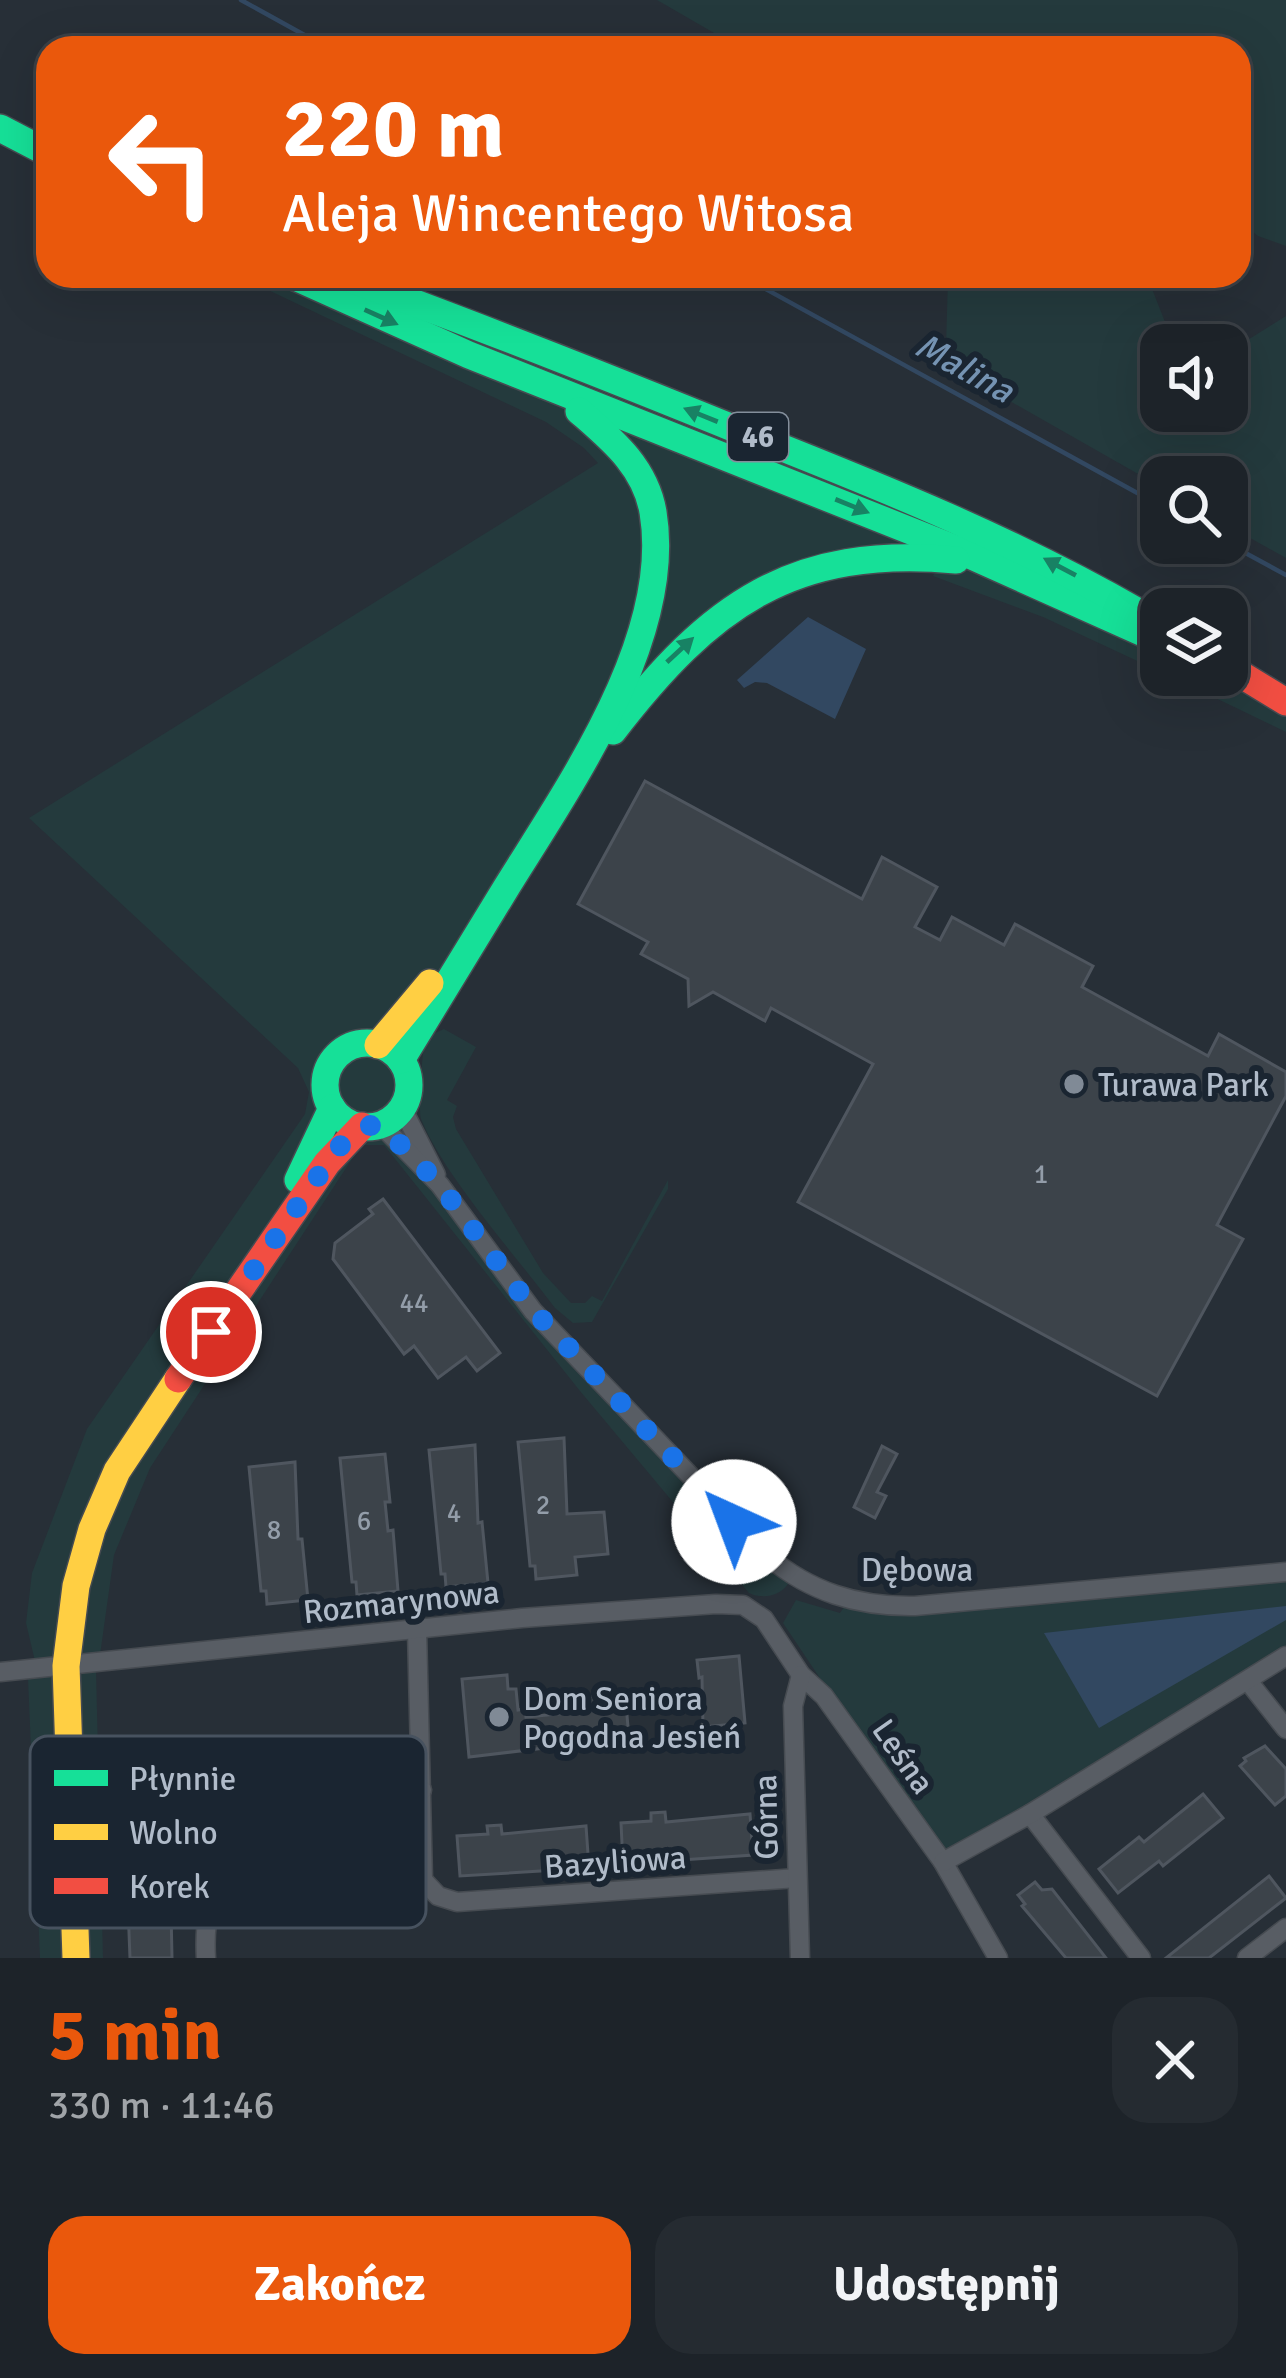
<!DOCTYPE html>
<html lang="pl">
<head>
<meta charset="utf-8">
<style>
  :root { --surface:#1d2329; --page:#252b31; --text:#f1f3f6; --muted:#a0a4a8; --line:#3b4046; --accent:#ea580c }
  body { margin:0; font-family:Signika,sans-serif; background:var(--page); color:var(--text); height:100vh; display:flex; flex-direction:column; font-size:45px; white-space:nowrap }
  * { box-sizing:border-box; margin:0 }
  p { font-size:39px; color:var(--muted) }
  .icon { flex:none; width:66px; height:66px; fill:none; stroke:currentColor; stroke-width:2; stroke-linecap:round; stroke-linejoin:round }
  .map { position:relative; height:1958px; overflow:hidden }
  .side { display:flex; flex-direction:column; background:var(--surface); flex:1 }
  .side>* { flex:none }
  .top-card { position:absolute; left:36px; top:36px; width:1215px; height:252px; border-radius:36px; box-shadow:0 12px 48px #0002,0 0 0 3px var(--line); background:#ea580c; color:#fff; overflow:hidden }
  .tools { position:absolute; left:1140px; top:324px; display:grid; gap:24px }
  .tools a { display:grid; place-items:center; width:108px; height:108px; border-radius:24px; background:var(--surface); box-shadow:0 12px 48px #0002,0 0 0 3px var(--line); font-size:60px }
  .pin { position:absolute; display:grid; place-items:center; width:102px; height:102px; color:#fff; margin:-51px; border:6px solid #fff; border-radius:50%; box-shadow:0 3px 12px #0007 }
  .me { position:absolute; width:132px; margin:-66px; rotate:317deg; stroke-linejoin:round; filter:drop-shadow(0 0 9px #0008) }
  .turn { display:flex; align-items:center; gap:42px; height:252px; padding:0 48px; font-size:54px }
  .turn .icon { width:156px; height:156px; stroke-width:2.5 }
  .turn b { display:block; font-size:84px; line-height:102px }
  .round { display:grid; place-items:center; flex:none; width:126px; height:126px; border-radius:36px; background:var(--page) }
  .summary { display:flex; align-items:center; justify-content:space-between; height:204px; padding:0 48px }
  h1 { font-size:72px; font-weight:800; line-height:90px; color:var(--accent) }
  .cta { display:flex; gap:24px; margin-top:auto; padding:24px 48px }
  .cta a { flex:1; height:138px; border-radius:36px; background:var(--accent); color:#fff; font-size:48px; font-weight:800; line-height:138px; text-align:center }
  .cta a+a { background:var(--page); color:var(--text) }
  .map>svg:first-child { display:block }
  .green { fill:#243a3d }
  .water { fill:#324861 }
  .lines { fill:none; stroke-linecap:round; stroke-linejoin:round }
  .stream { stroke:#324861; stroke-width:4.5 }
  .building { fill:#3c434a; stroke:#4f565f; stroke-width:3 }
  .street-casing { stroke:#464b51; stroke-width:21 }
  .fast-casing { stroke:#464b51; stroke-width:30 }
  .slow-casing { stroke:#464b51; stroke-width:30 }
  .jam-casing { stroke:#464b51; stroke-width:30 }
  .street { stroke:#585d64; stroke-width:18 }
  .fast { stroke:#16e098; stroke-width:27 }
  .slow { stroke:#ffcf43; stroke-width:27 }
  .jam { stroke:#f24e42; stroke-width:27 }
  .oneway { fill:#188264 }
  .route { stroke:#1a73e8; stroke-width:21; stroke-dasharray:0 37.8 }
  .poi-dot { fill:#808a96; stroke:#1a2531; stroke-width:4.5 }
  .labels { text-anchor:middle; stroke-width:12; stroke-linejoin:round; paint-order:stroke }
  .number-label { font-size:27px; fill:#939da9 }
  .shield { fill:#1a2531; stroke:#838e9b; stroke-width:3 }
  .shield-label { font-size:30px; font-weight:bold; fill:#b0bbc9 }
  .poi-label { font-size:33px; fill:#b0bbc9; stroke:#1a2531; text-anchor:start }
  .street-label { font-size:33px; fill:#b0bbc9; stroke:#1a2531 }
  .water-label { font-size:36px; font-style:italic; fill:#7593b2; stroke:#1a2531 }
  .key { fill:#1a2531; stroke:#47525f; stroke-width:3 }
  .key-label { font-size:33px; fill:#b0bbc9 }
</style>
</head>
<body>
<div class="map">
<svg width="1286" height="1958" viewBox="0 0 1286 1958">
  <rect width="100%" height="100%" fill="#272f37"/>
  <g class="green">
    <polygon points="657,0 1286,0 1286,246 1258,236 1239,221 1239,48 1078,48 1015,42 1007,48 730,48 721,37"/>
    <path d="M 239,276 L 293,276 L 1161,641 L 1161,672 L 1043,617 L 933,576 L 942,559 L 780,581 L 625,713 L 407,1072 C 411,1096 403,1112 382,1124 L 513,1286 L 784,1570 L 788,1584 C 779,1597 762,1599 749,1593 L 580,1391 L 384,1145 L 363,1145 L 350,1162 L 150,1468 L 114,1555 L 100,1655 L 83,1656 L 78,1651 L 35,1661 L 26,1623 L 32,1573 L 87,1429 L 305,1114 L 309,1092 L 298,1068 L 29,818 L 598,463 L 584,448 L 546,422 Z"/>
    <polygon points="948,276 1147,276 1174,345 1161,345 1161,411 1227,411 1227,353 1286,316 1286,558 1227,525 1227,477 1161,477 1161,487 957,371 946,347"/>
    <polygon points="1168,675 1227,675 1286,702 1286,732"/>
    <path d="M 444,1029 L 476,1047 L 447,1100 L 457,1106 L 453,1117 L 456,1129 L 543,1273 L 571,1303 L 585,1303 L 592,1296 L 602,1301 L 668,1180 L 668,1189 L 592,1322 L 573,1323 L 555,1308 C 517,1257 444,1176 421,1119 C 418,1109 422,1049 426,1037 Z"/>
    <polygon points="1286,1572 1286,1656 943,1862 783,1623 796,1600 840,1613 849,1600 873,1605"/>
    <polygon points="96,1670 103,1958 85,1958 76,1679 86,1671"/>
    <polygon points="48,1675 56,1681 66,1958 40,1958 28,1679"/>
  </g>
  <g class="water">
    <polygon points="808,617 866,649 835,719 767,683 755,682 744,688 737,680"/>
    <polygon points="1286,1606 1286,1620 1099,1728 1044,1633"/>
  </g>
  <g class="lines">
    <g class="stream">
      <polyline points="241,0 328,48"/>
      <polyline points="742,276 1161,506"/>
      <polyline points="1227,543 1286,575"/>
    </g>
  </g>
  <g class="building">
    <polygon points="645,781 862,899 882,857 937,887 915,927 940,940 952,917 1004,945 1015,924 1093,966 1082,987 1208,1056 1219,1034 1286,1072 1286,1096 1217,1225 1243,1239 1157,1396 798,1202 873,1064 771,1008 765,1021 713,992 689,1006 688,979 641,954 648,942 578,904"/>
    <polygon points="383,1199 500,1353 477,1371 466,1357 438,1378 414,1346 404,1354 333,1259 335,1243 373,1214 369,1209"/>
    <polygon points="564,1438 567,1514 604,1512 608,1554 575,1557 577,1575 536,1579 535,1566 530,1566 518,1442"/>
    <polygon points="475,1445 478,1523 482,1522 488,1583 446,1587 445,1574 441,1574 429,1450"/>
    <polygon points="882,1446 897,1454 877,1492 886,1496 875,1518 854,1507"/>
    <polygon points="385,1454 390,1502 385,1502 388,1531 393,1530 398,1591 357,1595 356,1582 352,1582 340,1458"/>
    <polygon points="295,1462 298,1539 302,1539 308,1600 267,1604 266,1591 261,1591 249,1467"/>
    <polygon points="739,1656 745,1723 703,1727 702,1677 699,1678 697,1660"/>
    <polygon points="507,1675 508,1689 516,1689 518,1710 525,1709 526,1717 588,1711 587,1697 625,1693 629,1738 469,1757 462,1679"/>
    <polygon points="1265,1746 1286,1769 1286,1796 1275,1805 1240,1766 1246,1761 1244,1758"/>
    <polygon points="1203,1794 1223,1818 1163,1866 1159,1861 1118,1893 1099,1869 1139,1837 1144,1842"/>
    <polygon points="665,1812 666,1822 750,1814 753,1855 623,1864 621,1823 651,1821 651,1813"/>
    <polygon points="501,1825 502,1834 586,1826 589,1868 460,1876 457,1836 488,1834 487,1826"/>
    <polygon points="1269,1876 1286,1898 1209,1958 1166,1958"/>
    <polygon points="179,1879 181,1895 176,1895 176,1910 171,1910 172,1958 130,1958 127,1881"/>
    <polygon points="1035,1882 1042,1890 1052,1889 1106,1958 1066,1958 1022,1906 1025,1904 1018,1895"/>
  </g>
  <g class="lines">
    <defs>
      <g id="street">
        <polyline points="402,1108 436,1175"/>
        <path d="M 381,1125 L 440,1185 L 533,1311 L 766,1555 C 810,1592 857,1607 915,1606 L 1286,1572"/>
        <polyline points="417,1630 423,1880 438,1896 457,1902 797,1878"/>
        <polyline points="0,1672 522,1618 716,1604 743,1605 764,1619 801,1675 824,1696 943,1862 998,1958"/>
        <polyline points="1248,1681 1286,1729"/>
        <polyline points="1030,1814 1141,1958"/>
        <polyline points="943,1862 1030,1814 1286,1656"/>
        <path d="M 206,1958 C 202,1895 228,1830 291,1805 C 330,1790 381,1793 422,1790"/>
        <polyline points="800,1958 793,1706 801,1675"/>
        <polyline points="1247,1958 1286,1928"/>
      </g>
      <g id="fast">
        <polyline points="0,128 48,153"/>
        <polyline points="293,276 469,355 956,549 1161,641"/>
        <path d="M 342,276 C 479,326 615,380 750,435 C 884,488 1015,541 1140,613"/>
        <path d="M 613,731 C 710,605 792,545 956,560"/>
        <circle cx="367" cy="1085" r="42"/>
        <path d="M 401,1060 C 436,1003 471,945 506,888 C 569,786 674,638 653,512 C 645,466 611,439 579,411"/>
        <polyline points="298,1180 332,1108"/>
      </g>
      <g id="slow">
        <polyline points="378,1045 430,983"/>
        <polyline points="76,1958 66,1666 76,1586 92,1529 117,1471 178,1379"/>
      </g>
      <g id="jam">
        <polyline points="1227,666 1286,702"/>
        <polyline points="178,1379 327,1163 362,1126"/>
      </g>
    </defs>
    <use href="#street" class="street-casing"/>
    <use href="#fast" class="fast-casing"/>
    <use href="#slow" class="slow-casing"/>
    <use href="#jam" class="jam-casing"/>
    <use href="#street" class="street"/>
    <use href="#fast" class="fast"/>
    <use href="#slow" class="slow"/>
    <use href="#jam" class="jam"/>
  </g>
  <defs><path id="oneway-solid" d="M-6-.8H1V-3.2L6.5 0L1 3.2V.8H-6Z" transform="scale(3)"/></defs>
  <g class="oneway">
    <use href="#oneway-solid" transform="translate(381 317) rotate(24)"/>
    <use href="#oneway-solid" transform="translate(701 415) rotate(-158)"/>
    <use href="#oneway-solid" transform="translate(852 506) rotate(22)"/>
    <use href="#oneway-solid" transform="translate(1060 567) rotate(-152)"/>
    <use href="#oneway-solid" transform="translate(680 650) rotate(-43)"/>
  </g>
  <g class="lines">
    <polyline class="route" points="211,1332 337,1149 362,1126 381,1125 440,1185 533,1310 734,1522"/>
  </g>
  <g class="poi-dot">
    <circle cx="1074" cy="1084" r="12"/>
    <circle cx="499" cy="1717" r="12"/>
  </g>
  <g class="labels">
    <g class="number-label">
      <text x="1041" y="1183">1</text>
      <text x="414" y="1312">44</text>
      <text x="543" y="1514">2</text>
      <text x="454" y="1522">4</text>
      <text x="364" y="1530">6</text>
      <text x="274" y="1539">8</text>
    </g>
    <rect class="shield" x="728" y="413" width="60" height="48" rx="9"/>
    <g class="shield-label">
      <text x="758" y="447">46</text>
    </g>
    <g class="poi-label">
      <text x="1098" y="1096">Turawa Park</text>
      <text x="523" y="1710">Dom Seniora<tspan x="523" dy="38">Pogodna Jesień</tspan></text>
    </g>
    <g class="street-label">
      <text x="917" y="1581">Dębowa</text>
      <text transform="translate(401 1601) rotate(-6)" y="12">Rozmarynowa</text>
      <text transform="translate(904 1756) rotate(55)" y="12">Leśna</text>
      <text transform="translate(765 1817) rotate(-91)" y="12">Górna</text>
      <text transform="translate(615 1861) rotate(-4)" y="12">Bazyliowa</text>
    </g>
    <g class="water-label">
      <text transform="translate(965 367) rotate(29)" y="13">Malina</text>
    </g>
  </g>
  <rect x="30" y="1736" width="396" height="192" rx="18" class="key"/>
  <rect x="54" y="1770" width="54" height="16" fill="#16e098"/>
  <rect x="54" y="1824" width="54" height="16" fill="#ffcf43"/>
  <rect x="54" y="1878" width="54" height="16" fill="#f24e42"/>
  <g class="key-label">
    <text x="129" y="1790">Płynnie</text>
    <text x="129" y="1844">Wolno</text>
    <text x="129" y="1898">Korek</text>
  </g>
</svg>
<div class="tools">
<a><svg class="icon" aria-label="sound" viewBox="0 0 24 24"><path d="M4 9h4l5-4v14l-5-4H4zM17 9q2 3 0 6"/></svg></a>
<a><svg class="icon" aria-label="search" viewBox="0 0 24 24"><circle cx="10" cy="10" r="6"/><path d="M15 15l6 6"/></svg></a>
<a><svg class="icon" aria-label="layers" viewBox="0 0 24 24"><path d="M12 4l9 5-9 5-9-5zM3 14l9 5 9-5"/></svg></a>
</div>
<div class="pin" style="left:211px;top:1332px;background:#d93025"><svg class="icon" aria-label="arrive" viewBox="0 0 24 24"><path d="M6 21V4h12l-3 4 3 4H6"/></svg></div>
<svg class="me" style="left:734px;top:1522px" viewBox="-20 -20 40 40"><circle r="19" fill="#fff"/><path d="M0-13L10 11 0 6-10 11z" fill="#1a73e8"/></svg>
<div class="top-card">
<div class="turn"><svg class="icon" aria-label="left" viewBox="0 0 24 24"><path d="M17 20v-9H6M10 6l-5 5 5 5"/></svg><div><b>220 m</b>Aleja Wincentego Witosa</div></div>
</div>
</div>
<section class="side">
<div class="summary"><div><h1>5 min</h1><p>330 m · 11:46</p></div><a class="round"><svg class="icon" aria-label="close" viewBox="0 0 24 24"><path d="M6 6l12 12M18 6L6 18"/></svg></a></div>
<div class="cta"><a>Zakończ</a><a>Udostępnij</a></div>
</section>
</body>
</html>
